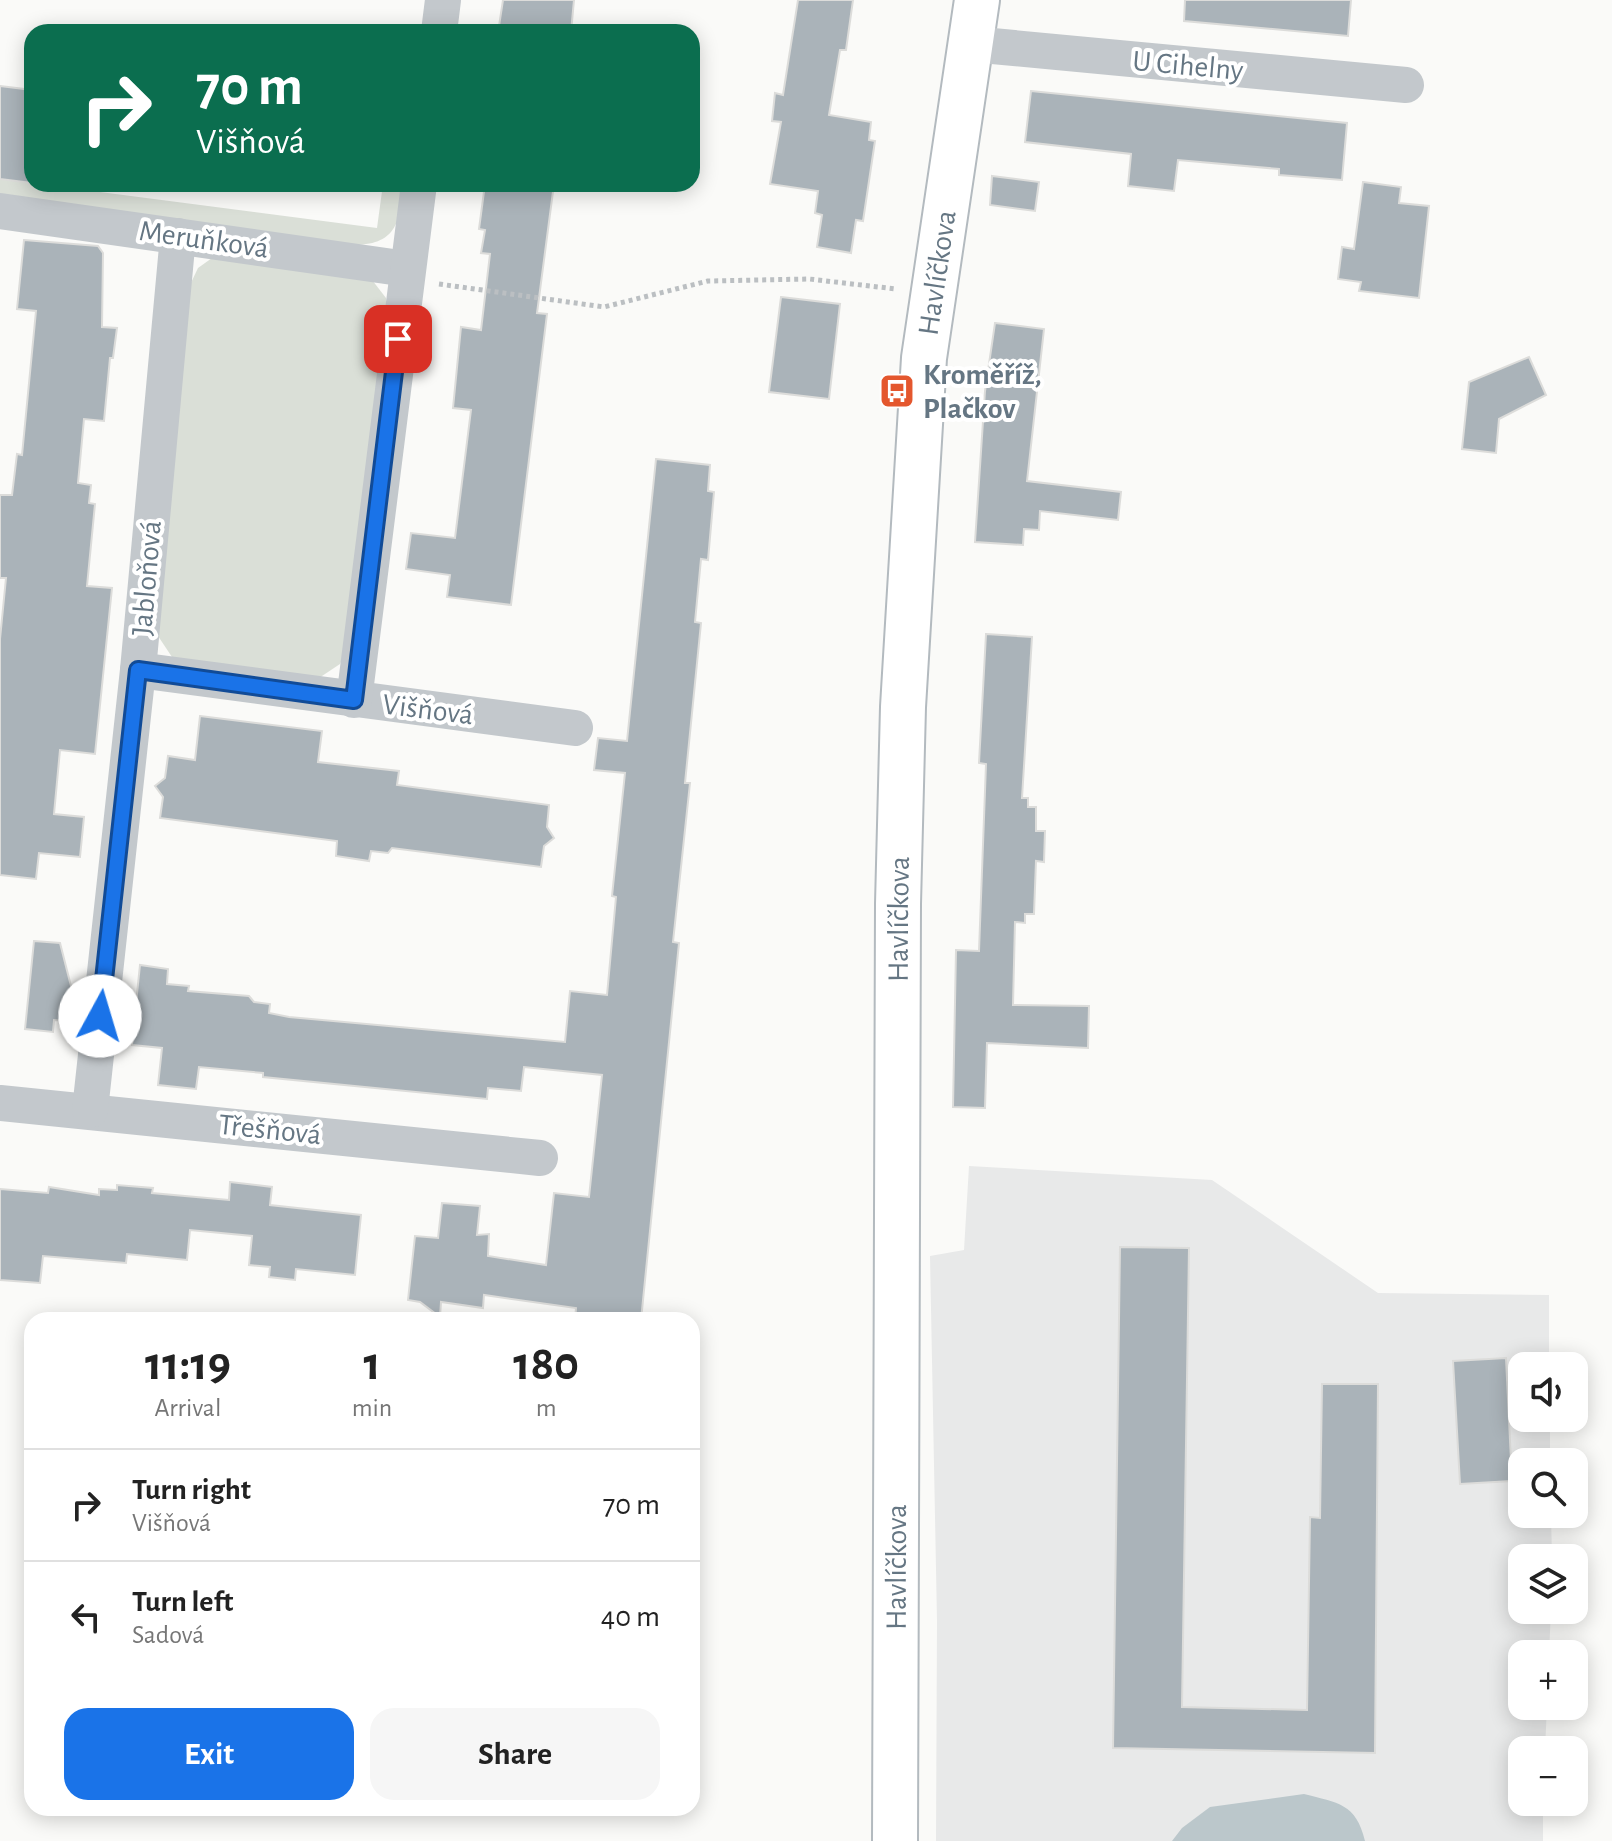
<!DOCTYPE html>
<html lang="en">
<head>
<meta charset="utf-8">
<style>
  :root { --surface:#fff; --page:#f6f6f6; --text:#222; --muted:#767676; --line:#e0e0e0; --accent:#1a73e8 }
  body { margin:0; font-family:"Alegreya Sans",sans-serif; background:var(--page); color:var(--text); height:100vh; display:flex; flex-direction:column; font-size:30px; white-space:nowrap }
  * { box-sizing:border-box; margin:0 }
  p { font-size:26px; color:var(--muted) }
  .icon { flex:none; width:44px; height:44px; fill:none; stroke:currentColor; stroke-width:2; stroke-linecap:round; stroke-linejoin:round }
  .map { position:relative; flex:1; overflow:hidden }
  .sheet { position:absolute; left:24px; top:1312px; width:676px; height:504px; display:flex; flex-direction:column; background:var(--surface); border-radius:24px; box-shadow:0 4px 20px #0003 }
  .sheet>* { flex:none }
  .guide { position:absolute; left:24px; top:24px; width:676px; height:168px; border-radius:24px; box-shadow:0 4px 20px #0003; background:#0b6e4f; color:#fff; overflow:hidden }
  .controls { position:absolute; left:1508px; top:1352px; display:grid; gap:16px }
  .controls a { display:grid; place-items:center; width:80px; height:80px; border-radius:16px; background:var(--surface); box-shadow:0 4px 20px #0003; font-size:40px }
  .pin { position:absolute; display:grid; place-items:center; width:68px; height:68px; color:#fff; margin:-34px; border-radius:16px; box-shadow:0 4px 12px #0006 }
  .me { position:absolute; width:88px; margin:-44px; rotate:6deg; stroke-linejoin:round; filter:drop-shadow(0 0 6px #0008) }
  .turn { display:flex; align-items:center; gap:28px; height:168px; padding:0 40px; font-size:36px }
  .turn .icon { width:104px; height:104px; stroke-width:2.5 }
  .turn b { display:block; font-size:56px; line-height:68px }
  .eta { display:flex; justify-content:space-evenly; align-items:center; height:136px; text-align:center }
  .eta b { font-size:48px; font-weight:700; line-height:56px }
  .action { display:flex; gap:16px; margin-top:auto; padding:16px 40px }
  .action a { flex:1; height:92px; border-radius:24px; background:var(--accent); color:#fff; font-size:32px; font-weight:700; line-height:92px; text-align:center }
  .action a+a { background:var(--page); color:var(--text) }
  ul { padding:0; list-style:none }
  li { display:flex; align-items:center; gap:24px; height:112px; padding:0 40px; border-top:2px solid var(--line) }
  li div { flex:1 }
  li b { display:block; font-size:30px }
  li em { font-style:normal }
  .map>svg:first-child { display:block }
  .built { fill:#e8e9e9 }
  .green { fill:#dadfd7 }
  .water { fill:#bbc7cb }
  .building { fill:#aab3b9; stroke:#dcdcda; stroke-width:2 }
  .lines { fill:none; stroke-linecap:round; stroke-linejoin:round }
  .secondary-casing { stroke:#b3babf; stroke-width:48 }
  .path { stroke:#bbbfc2; stroke-width:5; stroke-dasharray:4 4; stroke-linecap:butt }
  .street { stroke:#c3c8cc; stroke-width:36 }
  .secondary { stroke:#fff; stroke-width:44 }
  .route-casing { stroke:#114b97; stroke-width:20 }
  .route { stroke:#1a73e8; stroke-width:14 }
  .labels { text-anchor:middle; stroke-width:8; stroke-linejoin:round; paint-order:stroke }
  .street-label { font-size:30px; fill:#657683; stroke:#fff }
  .poi-label { font-size:30px; font-weight:bold; fill:#657683; stroke:#fff; text-anchor:start }
</style>
</head>
<body>
<div class="map">
<svg width="1612" height="1841" viewBox="0 0 1612 1841">
  <rect width="100%" height="100%" fill="#fafaf8"/>
  <polygon class="built" points="969,1166 1212,1180 1378,1293 1549,1295 1549,1366 1522,1366 1522,1418 1550,1418 1550,1462 1522,1462 1522,1514 1551,1514 1552,1558 1522,1558 1522,1610 1551,1610 1549,1654 1522,1654 1522,1706 1547,1706 1545,1750 1522,1750 1522,1802 1543,1802 1543,1841 936,1841 937,1621 930,1256 964,1250"/>
  <g class="green">
    <path d="M 0,179 L 377,228 L 383,184 L 407,184 C 398,220 399,244 355,245 L 0,199 Z"/>
    <polygon points="212,258 369,276 386,298 389,319 350,644 340,664 319,678 174,660 158,636 189,287 198,268"/>
  </g>
  <path class="water" d="M 1304,1794 C 1338,1803 1356,1803 1365,1841 L 1172,1841 L 1182,1828 L 1210,1807 Z"/>
  <g class="building">
    <polygon points="503,0 574,0 571,32 507,32 508,27 499,26"/>
    <polygon points="798,0 853,0 846,50 840,50 829,115 871,122 869,140 875,141 863,221 856,220 851,253 817,247 822,215 815,213 818,191 770,184 781,122 772,121 775,93 783,95"/>
    <polygon points="1185,0 1351,0 1348,36 1184,21"/>
    <polygon points="0,86 32,90 32,183 0,179"/>
    <polygon points="1031,91 1347,123 1342,180 1279,175 1279,169 1178,160 1174,191 1128,186 1131,154 1025,142"/>
    <polygon points="992,176 1039,182 1035,211 990,205"/>
    <polygon points="1363,182 1401,187 1399,203 1429,206 1419,298 1359,291 1361,282 1338,279 1342,247 1354,249"/>
    <polygon points="485,184 554,184 537,313 547,314 511,605 447,597 450,575 406,569 411,533 455,538 471,410 453,408 461,327 481,330 490,254 481,253 485,230 479,229"/>
    <polygon points="24,240 98,246 103,253 102,327 117,328 113,358 110,358 104,421 84,419 78,483 91,485 89,503 95,504 87,586 112,588 95,754 60,750 54,814 84,817 80,857 39,853 36,879 0,875 0,639 6,578 0,578 0,495 12,495 17,454 22,455 36,311 17,309"/>
    <polygon points="781,297 840,304 829,399 769,392"/>
    <polygon points="995,323 1044,329 1027,481 1121,492 1118,520 1040,511 1039,530 1024,529 1023,545 975,542 985,391"/>
    <polygon points="1529,357 1546,395 1499,419 1496,453 1462,449 1469,382"/>
    <polygon points="656,459 710,465 708,491 714,492 708,560 701,559 695,622 701,623 685,783 690,783 673,942 679,943 641,1320 575,1320 576,1308 484,1295 483,1308 441,1302 440,1317 420,1302 408,1300 415,1236 438,1238 442,1203 480,1206 477,1235 489,1234 488,1256 546,1265 554,1193 589,1197 602,1075 524,1067 521,1091 488,1088 487,1099 263,1077 263,1073 199,1067 196,1089 158,1085 162,1048 132,1045 134,1022 126,1013 136,1003 140,965 168,969 167,984 189,986 188,991 249,996 254,1002 270,1004 269,1013 289,1017 565,1042 570,991 607,995 616,897 612,896 625,773 594,770 598,738 627,741"/>
    <polygon points="986,634 1032,637 1022,798 1028,798 1028,807 1036,807 1036,831 1045,831 1044,862 1036,861 1034,914 1025,914 1025,923 1015,922 1013,1005 1089,1006 1088,1048 987,1043 985,1108 953,1107 956,950 979,951 986,764 979,763"/>
    <polygon points="200,716 322,731 318,762 399,771 397,785 549,805 547,827 554,838 544,846 541,867 392,848 388,853 371,851 369,861 336,856 337,841 160,818 163,797 155,786 165,778 168,756 195,760"/>
    <polygon points="34,941 60,943 72,990 66,1021 54,1020 53,1032 25,1029"/>
    <polygon points="230,1182 272,1187 270,1205 361,1215 355,1275 296,1269 295,1280 269,1277 270,1267 249,1265 252,1236 190,1230 187,1260 127,1254 126,1263 43,1256 40,1283 0,1280 0,1189 48,1193 49,1187 99,1195 99,1189 117,1190 117,1185 153,1188 152,1193 229,1200"/>
    <polygon points="1120,1247 1189,1248 1182,1707 1307,1710 1310,1517 1320,1518 1322,1384 1378,1384 1375,1753 1113,1748"/>
    <polygon points="1506,1358 1512,1481 1460,1484 1453,1361"/>
  </g>
  <g class="lines">
    <defs>
      <g id="secondary">
        <path id="s1" d="M 895,1841 L 898,904 L 903,707 L 924,358 L 977,0"/>
      </g>
    </defs>
    <use href="#secondary" class="secondary-casing"/>
    <polyline class="path" points="439,284 604,307 708,281 809,279 896,289"/>
    <g class="street">
      <polyline points="439,32 443,0"/>
      <polyline points="971,44 1406,85"/>
      <polyline points="0,211 407,269"/>
      <polyline points="138,670 575,728"/>
      <polyline points="354,700 419,184"/>
      <polyline points="0,1103 540,1158"/>
      <polyline points="90,1110 138,670 178,236"/>
    </g>
    <use href="#secondary" class="secondary"/>
  </g>
  <g class="lines">
    <defs>
      <polyline id="route" points="100,1016 138,670 354,700 398,339"/>
    </defs>
    <use href="#route" class="route-casing"/>
    <use href="#route" class="route"/>
  </g>
  <defs>
    <symbol id="bus-square" viewBox="-11 -11 22 22"><rect x="-9" y="-9" width="18" height="18" rx="4" fill="#e4572e" stroke="#fff"/><path d="M-5-6H5V4H4V6H2V4H-2V6H-4V4H-5ZM-3.5-4V0h7V-4ZM-3.5 1.2v1.5H-2V1.2ZM2 1.2v1.5H3.5V1.2Z" fill="#fff"/></symbol>
  </defs>
  <g fill-rule="evenodd">
    <use href="#bus-square" x="877" y="371" width="40" height="40"/>
  </g>
  <g class="labels">
    <g class="street-label">
      <text transform="translate(1188 65) rotate(5)" y="10">U Cihelny</text>
      <text transform="translate(204 239) rotate(8)" y="10">Meruňková</text>
      <text dy="10" stroke="none"><textPath href="#s1" startOffset="1570">Havlíčkova</textPath></text>
      <text transform="translate(146 578) rotate(-85)" y="10">Jabloňová</text>
      <text transform="translate(428 709) rotate(7)" y="10">Višňová</text>
      <text dy="10" stroke="none"><textPath href="#s1" startOffset="922">Havlíčkova</textPath></text>
      <text transform="translate(270 1129) rotate(6)" y="10">Třešňová</text>
      <text dy="10" stroke="none"><textPath href="#s1" startOffset="274">Havlíčkova</textPath></text>
    </g>
    <g class="poi-label">
      <text x="923" y="384">Kroměříž,<tspan x="923" dy="34">Plačkov</tspan></text>
    </g>
  </g>
</svg>
<div class="controls">
<a><svg class="icon" aria-label="sound" viewBox="0 0 24 24"><path d="M4 9h4l5-4v14l-5-4H4zM17 9q2 3 0 6"/></svg></a>
<a><svg class="icon" aria-label="search" viewBox="0 0 24 24"><circle cx="10" cy="10" r="6"/><path d="M15 15l6 6"/></svg></a>
<a><svg class="icon" aria-label="layers" viewBox="0 0 24 24"><path d="M12 4l9 5-9 5-9-5zM3 14l9 5 9-5"/></svg></a>
<a>+</a>
<a>−</a>
</div>
<div class="pin" style="left:398px;top:339px;background:#d93025"><svg class="icon" aria-label="arrive" viewBox="0 0 24 24"><path d="M6 21V4h12l-3 4 3 4H6"/></svg></div>
<svg class="me" style="left:100px;top:1016px" viewBox="-20 -20 40 40"><circle r="19" fill="#fff"/><path d="M0-13L10 11 0 6-10 11z" fill="#1a73e8"/></svg>
<div class="guide">
<div class="turn"><svg class="icon" aria-label="right" viewBox="0 0 24 24"><path d="M7 20v-9h11M14 6l5 5-5 5"/></svg><div><b>70 m</b>Višňová</div></div>
</div>
<section class="sheet">
<div class="eta">
<div><b>11:19</b><p>Arrival</p></div>
<div><b>1</b><p>min</p></div>
<div><b>180</b><p>m</p></div>
</div>
<ul>
<li><svg class="icon" aria-label="right" viewBox="0 0 24 24"><path d="M7 20v-9h11M14 6l5 5-5 5"/></svg><div><b>Turn right</b><p>Višňová</p></div><em>70 m</em></li>
<li><svg class="icon" aria-label="left" viewBox="0 0 24 24"><path d="M17 20v-9H6M10 6l-5 5 5 5"/></svg><div><b>Turn left</b><p>Sadová</p></div><em>40 m</em></li>
</ul>
<div class="action"><a>Exit</a><a>Share</a></div>
</section>
</div>
</body>
</html>
